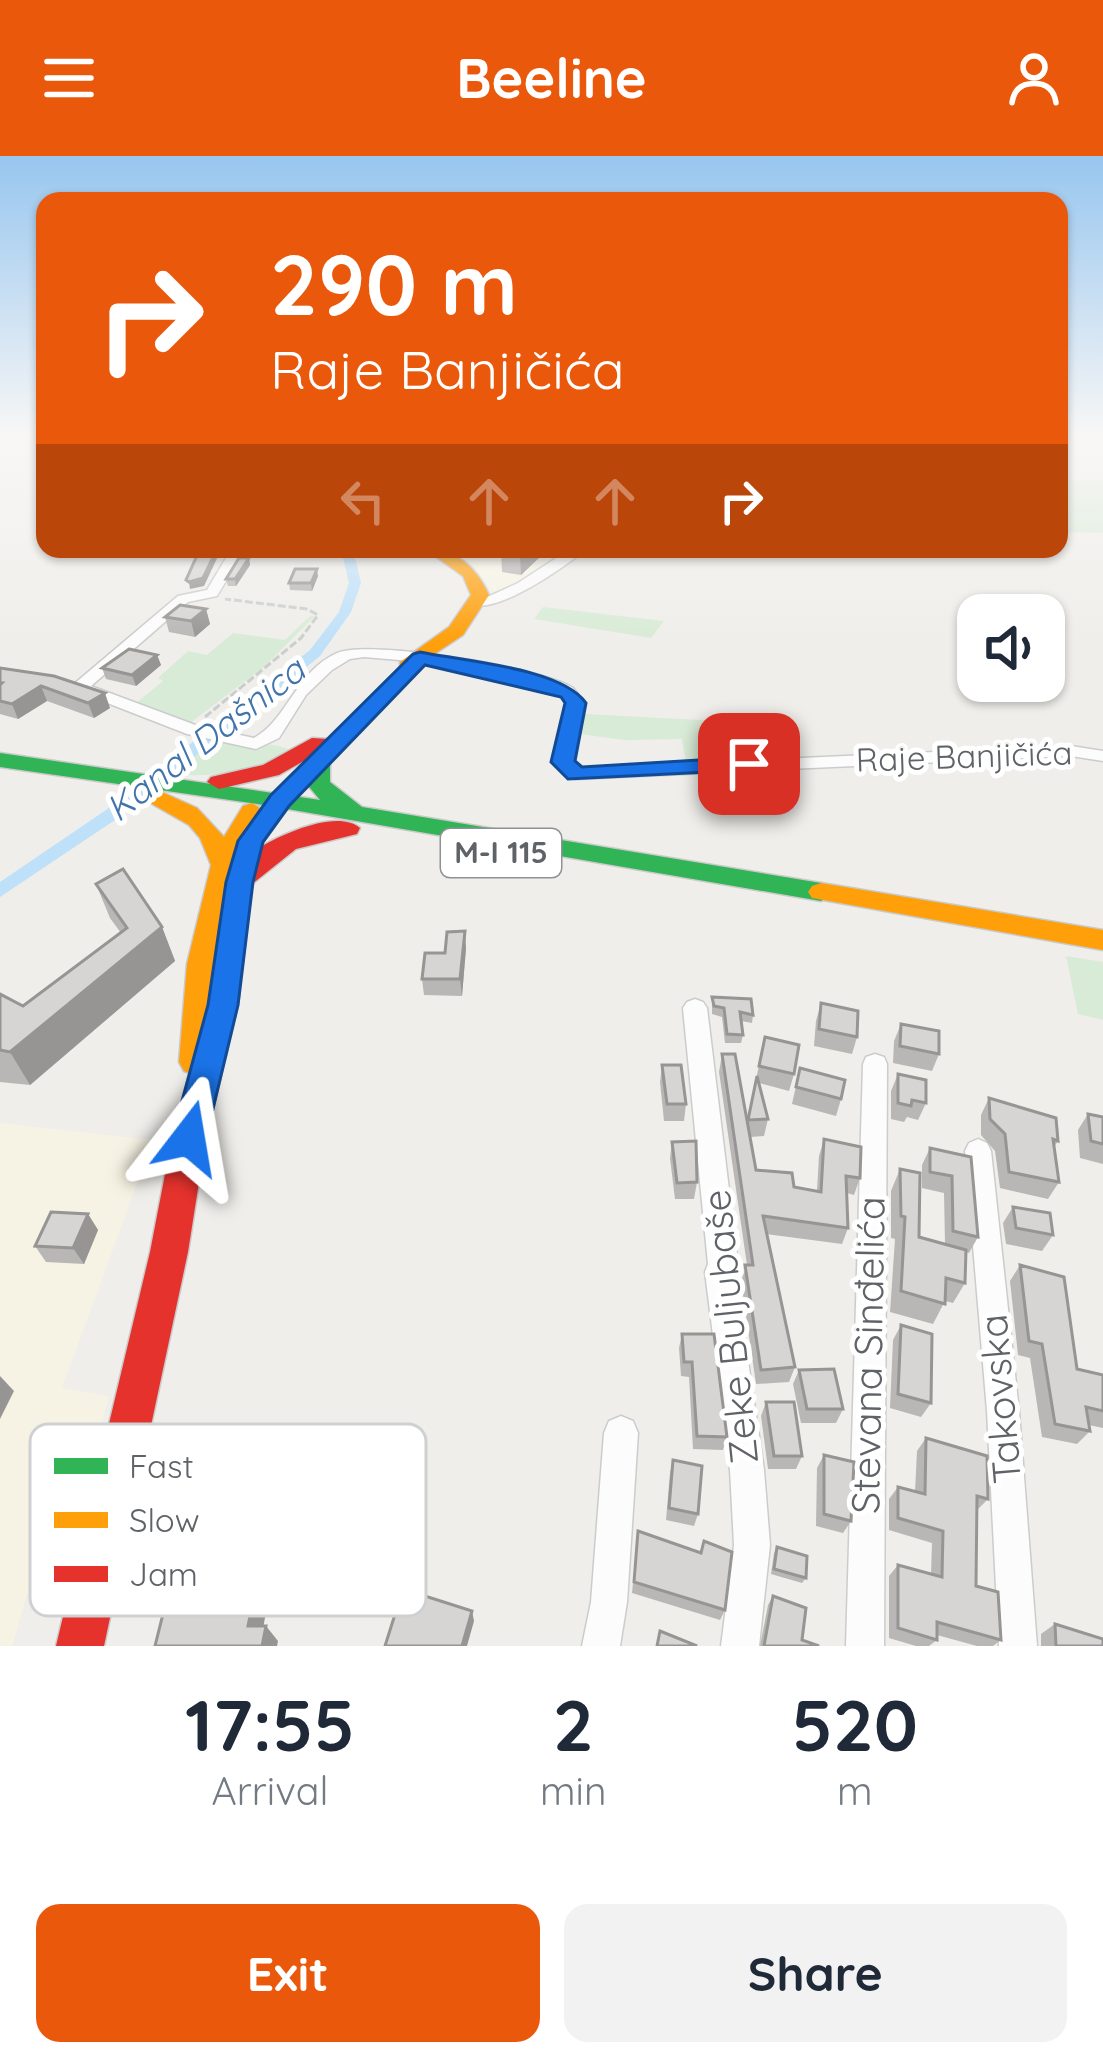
<!DOCTYPE html>
<html lang="en">
<head>
<meta charset="utf-8">
<style>
  :root { --surface:#fff; --page:#f2f2f3; --text:#1f2937; --muted:#747a83; --accent:#ea580c }
  body { margin:0; font-family:Quicksand,sans-serif; background:var(--page); color:var(--text); height:100vh; display:flex; flex-direction:column; font-size:45px; white-space:nowrap }
  * { box-sizing:border-box; margin:0 }
  p { font-size:39px; color:var(--muted) }
  .icon { flex:none; width:66px; height:66px; fill:none; stroke:currentColor; stroke-width:2; stroke-linecap:round; stroke-linejoin:round }
  .map { position:relative; height:1490px; overflow:hidden }
  .panel { display:flex; flex-direction:column; background:var(--surface); flex:1 }
  .panel>* { flex:none }
  .guide { position:absolute; left:36px; top:36px; width:1032px; height:366px; border-radius:24px; box-shadow:0 3px 9px #0004; background:#ea580c; color:#fff; overflow:hidden }
  .buttons { position:absolute; left:957px; top:438px; display:grid; gap:24px }
  .buttons a { display:grid; place-items:center; width:108px; height:108px; border-radius:24px; background:var(--surface); box-shadow:0 3px 9px #0004; font-size:60px }
  .pin { position:absolute; display:grid; place-items:center; width:102px; height:102px; color:#fff; margin:-51px; border-radius:24px; box-shadow:0 6px 18px #0006 }
  .me { position:absolute; width:132px; margin:-66px; rotate:14deg; stroke-linejoin:round; filter:drop-shadow(0 0 9px #0008) }
  .turn { display:flex; align-items:center; gap:42px; height:252px; padding:0 36px; font-size:54px }
  .turn .icon { width:156px; height:156px; stroke-width:2.5 }
  .turn b { display:block; font-size:84px; line-height:102px }
  .lanes { display:flex; align-items:center; height:114px; padding:0 36px; background:#0003; justify-content:center; gap:60px; direction:ltr }
  .lanes .off { opacity:.35 }
  .eta { display:flex; justify-content:space-evenly; align-items:center; height:204px; text-align:center }
  .eta b { font-size:72px; font-weight:700; line-height:84px }
  .action { display:flex; gap:24px; margin-top:auto; padding:24px 36px }
  .action a { flex:1; height:138px; border-radius:24px; background:var(--accent); color:#fff; font-size:48px; font-weight:700; line-height:138px; text-align:center }
  .action a+a { background:var(--page); color:var(--text) }
  header { display:flex; justify-content:space-between; align-items:center; height:156px; padding:0 36px; background:var(--accent); color:#fff; font-size:54px; font-weight:700 }
  .map>svg:first-child { display:block }
  .commercial { fill:#f7f3e4 }
  .green { fill:#d8ebd6 }
  .lines { fill:none; stroke-linecap:round; stroke-linejoin:round }
  .canal { fill:#bfe0f9; fill-rule:evenodd }
  .street-casing { stroke:#cbcccc; stroke-width:3 }
  .fast-casing { stroke:#cacacb; stroke-width:3 }
  .slow-casing { stroke:#cacacb; stroke-width:3 }
  .jam-casing { stroke:#cacacb; stroke-width:3 }
  .path { stroke:#cacfcc; stroke-width:3; stroke-dasharray:8 3; stroke-linecap:butt }
  .street { fill:#fdfcfc; fill-rule:evenodd }
  .fast { fill:#30b455; fill-rule:evenodd }
  .slow { fill:#ff9f0a; fill-rule:evenodd }
  .jam { fill:#e5322d; fill-rule:evenodd }
  .wall { fill:#b8b7b5 }
  .shaded-wall { fill:#969594 }
  .building { fill:#d6d5d3; stroke:#969594; stroke-width:3 }
  .route { fill:#1a73e8; stroke:#114b97; stroke-width:3 }
  .labels { text-anchor:middle; stroke-width:10; stroke-linejoin:round; paint-order:stroke }
  .shield { fill:#fff; stroke:#8f9295; stroke-width:3 }
  .shield-label { font-size:30px; font-weight:bold; fill:#5f6368 }
  .street-label { font-size:33px; fill:#5f6368; stroke:#fff }
  .water-label { font-size:36px; font-style:italic; fill:#4174aa; stroke:#fff }
  .near-street-label { font-size:39px; fill:#5f6368; stroke:#fff }
  .key { fill:#fff; stroke:#cfd0d2; stroke-width:3 }
  .key-label { font-size:33px; fill:#5f6368 }
</style>
</head>
<body>
<header><svg class="icon" aria-label="menu" viewBox="0 0 24 24"><path d="M4 6h16M4 12h16M4 18h16"/></svg>Beeline<svg class="icon" aria-label="person" viewBox="0 0 24 24"><circle cx="12" cy="8" r="4"/><path d="M4 21q1-7 8-7t8 7"/></svg></header>
<div class="map">
<svg width="1103" height="1490" viewBox="0 0 1103 1490">
  <rect width="100%" height="100%" fill="#efeeea"/>
  <g class="commercial">
    <polygon points="447,394 507,393 568,394 502,437 492,435 474,410"/>
    <polygon points="0,967 153,984 62,1232 109,1240 82,1345 55,1341 12,1490 0,1490"/>
  </g>
  <g class="green">
    <polygon points="1059,324 1103,324 1103,377 1059,376"/>
    <polygon points="543,451 664,465 651,482 534,463"/>
    <polygon points="310,460 315,460 265,510 190,567 135,548 163,525 158,522 188,495 207,499 233,477 285,484"/>
    <polygon points="584,558 739,566 753,604 686,606 682,583 625,584 580,578"/>
    <path d="M 215,582 C 241,587 268,585 291,594 C 253,616 213,622 169,618 Z"/>
    <polygon points="1066,800 1103,806 1103,864 1078,858"/>
  </g>
  <g class="lines">
    <polygon class="canal" points="341,393 353,393 361,427 351,456 320,500 118,662 0,741 0,726 106,654 310,494 339,456 349,427"/>
    <defs>
      <g id="street">
        <path d="M 570,393 L 586,393 C 565,411 496,459 472,448 L 518,427 Z"/>
        <path d="M 234,396 L 241,400 L 217,440 L 188,446 L 91,530 L 198,570 L 254,582 C 288,563 296,515 337,497 C 369,483 544,512 573,532 C 575,534 583,545 584,547 L 572,605 L 580,612 L 1071,590 L 1103,595 L 1103,605 L 1071,600 L 576,623 L 570,622 L 554,606 L 568,547 L 562,539 L 491,519 L 422,506 L 364,501 L 350,503 L 332,514 L 306,539 L 279,582 L 256,593 L 187,578 L 74,534 L 74,528 L 178,440 L 207,434 L 229,397 Z"/>
        <polygon points="695,843 703,846 707,852 738,1108 735,1116 764,1314 770,1389 759,1490 721,1490 734,1389 730,1314 705,1116 708,1108 683,852 687,846"/>
        <polygon points="875,898 884,901 887,908 884,1490 846,1490 863,908 866,901"/>
        <polygon points="978,983 987,987 991,995 1019,1255 1037,1490 999,1490 987,1255 965,995 969,987"/>
        <polygon points="621,1260 633,1265 638,1277 627,1446 620,1490 582,1490 591,1446 604,1277 609,1265"/>
      </g>
      <polygon id="fast" points="0,597 320,644 306,627 308,605 319,598 330,605 330,626 362,651 821,727 834,736 821,745 264,649 0,611"/>
      <g id="slow">
        <path d="M 425,393 C 457,393 476,411 489,439 L 463,479 L 407,516 L 400,514 L 400,506 L 449,471 L 471,439 L 463,420 Z"/>
        <path d="M 155,633 L 197,652 L 224,681 L 243,650 L 252,647 L 264,655 C 219,734 214,817 211,906 L 206,915 L 195,919 L 184,915 L 179,906 L 187,808 L 211,709 L 200,682 L 189,669 L 147,645 L 143,640 Z"/>
        <polygon points="821,727 1103,774 1103,794 812,742 808,736 812,730"/>
      </g>
      <path id="jam" d="M 420,496 L 427,498 L 427,506 L 289,650 L 263,686 L 262,690 C 285,677 338,653 360,672 L 357,678 L 296,693 L 252,728 L 238,849 L 206,982 L 188,1096 L 104,1490 L 56,1490 L 150,1096 L 172,982 L 208,849 L 226,726 L 242,679 L 271,640 L 309,602 L 279,619 L 219,633 L 207,626 L 211,621 L 263,609 L 312,582 L 328,583 L 413,498 Z"/>
    </defs>
    <use href="#street" class="street-casing"/>
    <use href="#fast" class="fast-casing"/>
    <use href="#slow" class="slow-casing"/>
    <use href="#jam" class="jam-casing"/>
    <polyline class="path" points="205,561 301,482 318,459 307,453 225,443"/>
    <use href="#street" class="street"/>
    <use href="#fast" class="fast"/>
    <use href="#slow" class="slow"/>
    <use href="#jam" class="jam"/>
  </g>
  <g class="wall">
    <polygon points="503,393 543,393 543,398 521,419 502,416 501,394"/>
    <polygon points="249,402 250,409 236,430 228,430 226,423"/>
    <polygon points="318,420 312,435 290,434 289,427"/>
    <polygon points="206,453 210,468 195,481 169,476 165,461"/>
    <polygon points="157,499 161,509 136,530 106,523 102,512"/>
    <polygon points="0,512 110,552 94,562 47,545 18,563 0,558"/>
    <polygon points="96,728 162,771 175,805 30,929 0,926 0,838 23,850 121,777 110,762"/>
    <polygon points="466,792 462,840 424,839 422,823 445,797"/>
    <polygon points="712,841 753,859 752,867 741,865 743,879 741,887 725,887 722,861 712,858"/>
    <polygon points="821,847 857,881 852,898 814,890 816,865"/>
    <polygon points="901,868 939,898 932,915 893,907 894,885"/>
    <polygon points="765,881 794,918 789,935 759,927 768,963 764,980 750,981 756,1014 794,1031 817,1035 819,1000 824,983 860,1022 854,1039 847,1037 848,1072 842,1088 766,1078 795,1211 789,1226 756,1228 741,1125 747,1109 719,916 722,898 747,966"/>
    <polygon points="662,909 686,948 684,965 664,965 660,926"/>
    <polygon points="800,912 841,943 836,960 792,948"/>
    <polygon points="898,918 926,947 918,964 907,961 904,966 891,963 891,935"/>
    <polygon points="989,942 1058,985 1054,991 1059,1026 1048,1043 1000,1032 995,995 981,979 981,959"/>
    <polygon points="1088,958 1103,961 1103,1008 1080,1002 1078,974"/>
    <polygon points="672,986 697,1026 694,1043 675,1043 670,1002"/>
    <polygon points="930,992 971,1001 978,1081 969,1097 966,1096 965,1127 953,1147 945,1145 933,1168 890,1156 895,1083 891,1082 891,1035 900,1013 919,1081 945,1088 944,1037 922,1032 922,1009"/>
    <polygon points="1013,1051 1053,1079 1042,1095 1006,1088 1003,1067"/>
    <polygon points="88,1058 98,1074 84,1108 46,1106 35,1090"/>
    <polygon points="1020,1109 1077,1213 1103,1219 1103,1272 1089,1269 1090,1275 1077,1288 1042,1281 1030,1202 1018,1199 1010,1125"/>
    <polygon points="901,1169 931,1247 921,1261 890,1252 893,1184"/>
    <polygon points="682,1178 727,1281 723,1294 693,1293 689,1221 681,1220 679,1192"/>
    <polygon points="799,1214 843,1253 836,1267 801,1267 793,1228"/>
    <polygon points="766,1246 802,1300 796,1313 768,1313 761,1260"/>
    <polygon points="926,1282 988,1343 977,1354 976,1430 1001,1484 993,1490 977,1490 937,1479 937,1484 929,1490 916,1490 889,1482 889,1420 898,1409 931,1418 932,1387 889,1374 889,1343 898,1331 915,1336 917,1295"/>
    <polygon points="824,1299 851,1365 843,1377 816,1370 817,1312"/>
    <polygon points="673,1304 698,1358 694,1370 666,1364 670,1317"/>
    <polygon points="638,1375 700,1396 704,1385 725,1454 720,1464 632,1437"/>
    <polygon points="777,1391 806,1422 802,1427 771,1418 774,1397"/>
    <polygon points="773,1440 802,1484 819,1490 760,1490 768,1449"/>
    <polygon points="1055,1468 1103,1490 1041,1490 1041,1478"/>
  </g>
  <g class="shaded-wall">
    <polygon points="217,393 220,393 220,396 204,430 190,433 189,426"/>
    <polygon points="526,393 543,393 543,398 521,419 520,398"/>
    <polygon points="249,402 250,409 236,430 235,423"/>
    <polygon points="317,413 318,420 312,435 311,427"/>
    <polygon points="206,453 210,468 195,481 191,465"/>
    <polygon points="157,499 161,509 136,530 132,519"/>
    <polygon points="41,530 47,545 18,563 12,548"/>
    <polygon points="105,537 110,552 94,562 88,547"/>
    <polygon points="162,771 175,805 30,929 10,896"/>
    <polygon points="465,775 466,792 462,840 460,823"/>
    <polygon points="88,1058 98,1074 84,1108 73,1092"/>
    <polygon points="0,1220 14,1235 0,1263"/>
    <polygon points="254,1440 266,1456 261,1484 248,1470"/>
    <polygon points="472,1455 474,1465 467,1490 462,1490"/>
    <polygon points="266,1470 278,1485 277,1490 262,1490"/>
  </g>
  <g class="building">
    <polygon points="200,393 217,393 203,422 189,426 186,424"/>
    <polygon points="503,393 526,393 520,398 501,394"/>
    <polygon points="239,402 249,402 235,423 226,423"/>
    <polygon points="295,413 317,413 311,427 289,427"/>
    <polygon points="180,449 206,453 191,465 165,461"/>
    <polygon points="129,493 157,499 132,519 102,512"/>
    <polygon points="0,512 54,520 105,537 88,547 41,530 12,548 0,545 0,529 2,527 0,527"/>
    <polygon points="123,713 162,771 10,896 0,894 0,838 23,850 127,772 96,728"/>
    <polygon points="465,775 460,823 422,823 425,797 445,797 447,776"/>
    <polygon points="712,841 751,843 753,859 740,856 743,879 727,878 724,852 714,850"/>
    <polygon points="821,847 858,855 857,881 819,873"/>
    <polygon points="901,868 939,875 939,898 900,890"/>
    <polygon points="765,881 799,889 794,918 759,910"/>
    <polygon points="722,898 735,898 756,1014 792,1017 794,1031 821,1036 824,983 861,991 860,1022 846,1020 848,1072 763,1060 795,1211 761,1214 745,1109 753,1109"/>
    <polygon points="662,909 681,909 686,948 667,948"/>
    <polygon points="800,912 845,924 841,943 796,931"/>
    <polygon points="898,918 926,924 926,947 912,944 911,950 898,947"/>
    <polygon points="757,920 768,963 748,964"/>
    <polygon points="989,942 1056,962 1058,985 1053,983 1059,1026 1009,1016 1005,978 990,963"/>
    <polygon points="1088,958 1103,961 1103,988 1091,985"/>
    <polygon points="696,985 697,1026 677,1027 672,986"/>
    <polygon points="930,992 971,1001 978,1081 953,1075 952,1020 930,1016"/>
    <polygon points="900,1013 920,1017 919,1081 966,1094 965,1127 946,1122 945,1148 901,1135 905,1061 901,1060"/>
    <polygon points="1013,1051 1050,1057 1053,1079 1016,1072"/>
    <polygon points="51,1056 88,1058 73,1092 35,1090"/>
    <polygon points="1020,1109 1064,1121 1077,1213 1103,1219 1103,1255 1086,1251 1090,1275 1055,1268 1042,1188 1029,1185"/>
    <polygon points="901,1169 932,1178 931,1247 898,1238"/>
    <polygon points="682,1178 714,1178 727,1281 697,1280 692,1206 684,1206"/>
    <polygon points="834,1213 843,1253 807,1253 799,1214"/>
    <polygon points="766,1246 794,1246 802,1300 774,1300"/>
    <polygon points="926,1282 987,1300 988,1343 977,1340 976,1430 998,1436 1001,1484 937,1466 937,1484 898,1472 898,1409 942,1421 943,1375 898,1362 898,1331 925,1338"/>
    <polygon points="824,1299 854,1306 851,1365 824,1358"/>
    <polygon points="673,1304 702,1310 698,1358 669,1352"/>
    <polygon points="638,1375 701,1397 704,1385 732,1396 725,1454 634,1426"/>
    <polygon points="777,1391 807,1400 806,1422 774,1413"/>
    <polygon points="403,1433 472,1455 462,1490 385,1490"/>
    <polygon points="168,1438 254,1440 248,1470 266,1470 262,1490 155,1490"/>
    <polygon points="773,1440 806,1452 802,1484 819,1490 764,1490"/>
    <polygon points="1055,1468 1103,1483 1103,1490 1056,1490"/>
    <polygon points="660,1475 697,1490 657,1490"/>
  </g>
  <linearGradient id="sky" x2="0" y2="1"><stop stop-color="#97c6ef"/><stop offset="0.57" stop-color="#f8f7f6"/><stop offset="1" stop-color="#f8f7f6" stop-opacity="0"/></linearGradient>
  <rect width="1103" height="489" fill="url(#sky)"/>
  <path class="route" d="M 420,496 C 463,505 562,512 586,547 L 575,605 L 582,611 L 749,601 L 761,608 L 749,614 L 568,623 L 551,606 L 565,547 L 561,541 L 425,509 L 289,650 L 263,686 L 253,726 L 238,849 L 206,982 L 201,992 L 189,996 L 177,992 L 172,982 L 208,849 L 226,726 L 238,685 L 271,639 L 413,498 Z"/>
  <g class="labels">
    <rect class="shield" x="441" y="673" width="120" height="48" rx="9"/>
    <g class="shield-label">
      <text x="501" y="707">M-I 115</text>
    </g>
    <g class="street-label">
      <text transform="translate(964 600) rotate(-2)" y="12">Raje Banjičića</text>
    </g>
    <g class="water-label">
      <text transform="translate(205 583) rotate(-38)" y="13">Kanal Dašnica</text>
    </g>
    <g class="near-street-label">
      <text transform="translate(730 1171) rotate(-96)" y="14">Zeke Buljubaše</text>
      <text transform="translate(868 1199) rotate(-89)" y="14">Stevana Sinđelića</text>
      <text transform="translate(1000 1243) rotate(-95)" y="14">Takovska</text>
    </g>
  </g>
  <rect x="30" y="1268" width="396" height="192" rx="18" class="key"/>
  <rect x="54" y="1302" width="54" height="16" fill="#30b455"/>
  <rect x="54" y="1356" width="54" height="16" fill="#ff9f0a"/>
  <rect x="54" y="1410" width="54" height="16" fill="#e5322d"/>
  <g class="key-label">
    <text x="129" y="1322">Fast</text>
    <text x="129" y="1376">Slow</text>
    <text x="129" y="1430">Jam</text>
  </g>
</svg>
<div class="buttons">
<a><svg class="icon" aria-label="sound" viewBox="0 0 24 24"><path d="M4 9h4l5-4v14l-5-4H4zM17 9q2 3 0 6"/></svg></a>
</div>
<div class="pin" style="left:749px;top:608px;background:#d93025"><svg class="icon" aria-label="arrive" viewBox="0 0 24 24"><path d="M6 21V4h12l-3 4 3 4H6"/></svg></div>
<svg class="me" style="left:189px;top:982px" viewBox="-20 -20 40 40"><path d="M0-17L14 15 0 8-14 15z" fill="#1a73e8" stroke="#fff" stroke-width="4"/></svg>
<div class="guide">
<div class="turn"><svg class="icon" aria-label="right" viewBox="0 0 24 24"><path d="M7 20v-9h11M14 6l5 5-5 5"/></svg><div><b>290 m</b>Raje Banjičića</div></div>
<div class="lanes"><svg class="icon off" aria-label="left" viewBox="0 0 24 24"><path d="M17 20v-9H6M10 6l-5 5 5 5"/></svg><svg class="icon off" aria-label="ahead" viewBox="0 0 24 24"><path d="M12 20V5M6 11l6-6 6 6"/></svg><svg class="icon off" aria-label="ahead" viewBox="0 0 24 24"><path d="M12 20V5M6 11l6-6 6 6"/></svg><svg class="icon" aria-label="right" viewBox="0 0 24 24"><path d="M7 20v-9h11M14 6l5 5-5 5"/></svg></div>
</div>
</div>
<section class="panel">
<div class="eta">
<div><b>17:55</b><p>Arrival</p></div>
<div><b>2</b><p>min</p></div>
<div><b>520</b><p>m</p></div>
</div>
<div class="action"><a>Exit</a><a>Share</a></div>
</section>
</body>
</html>
